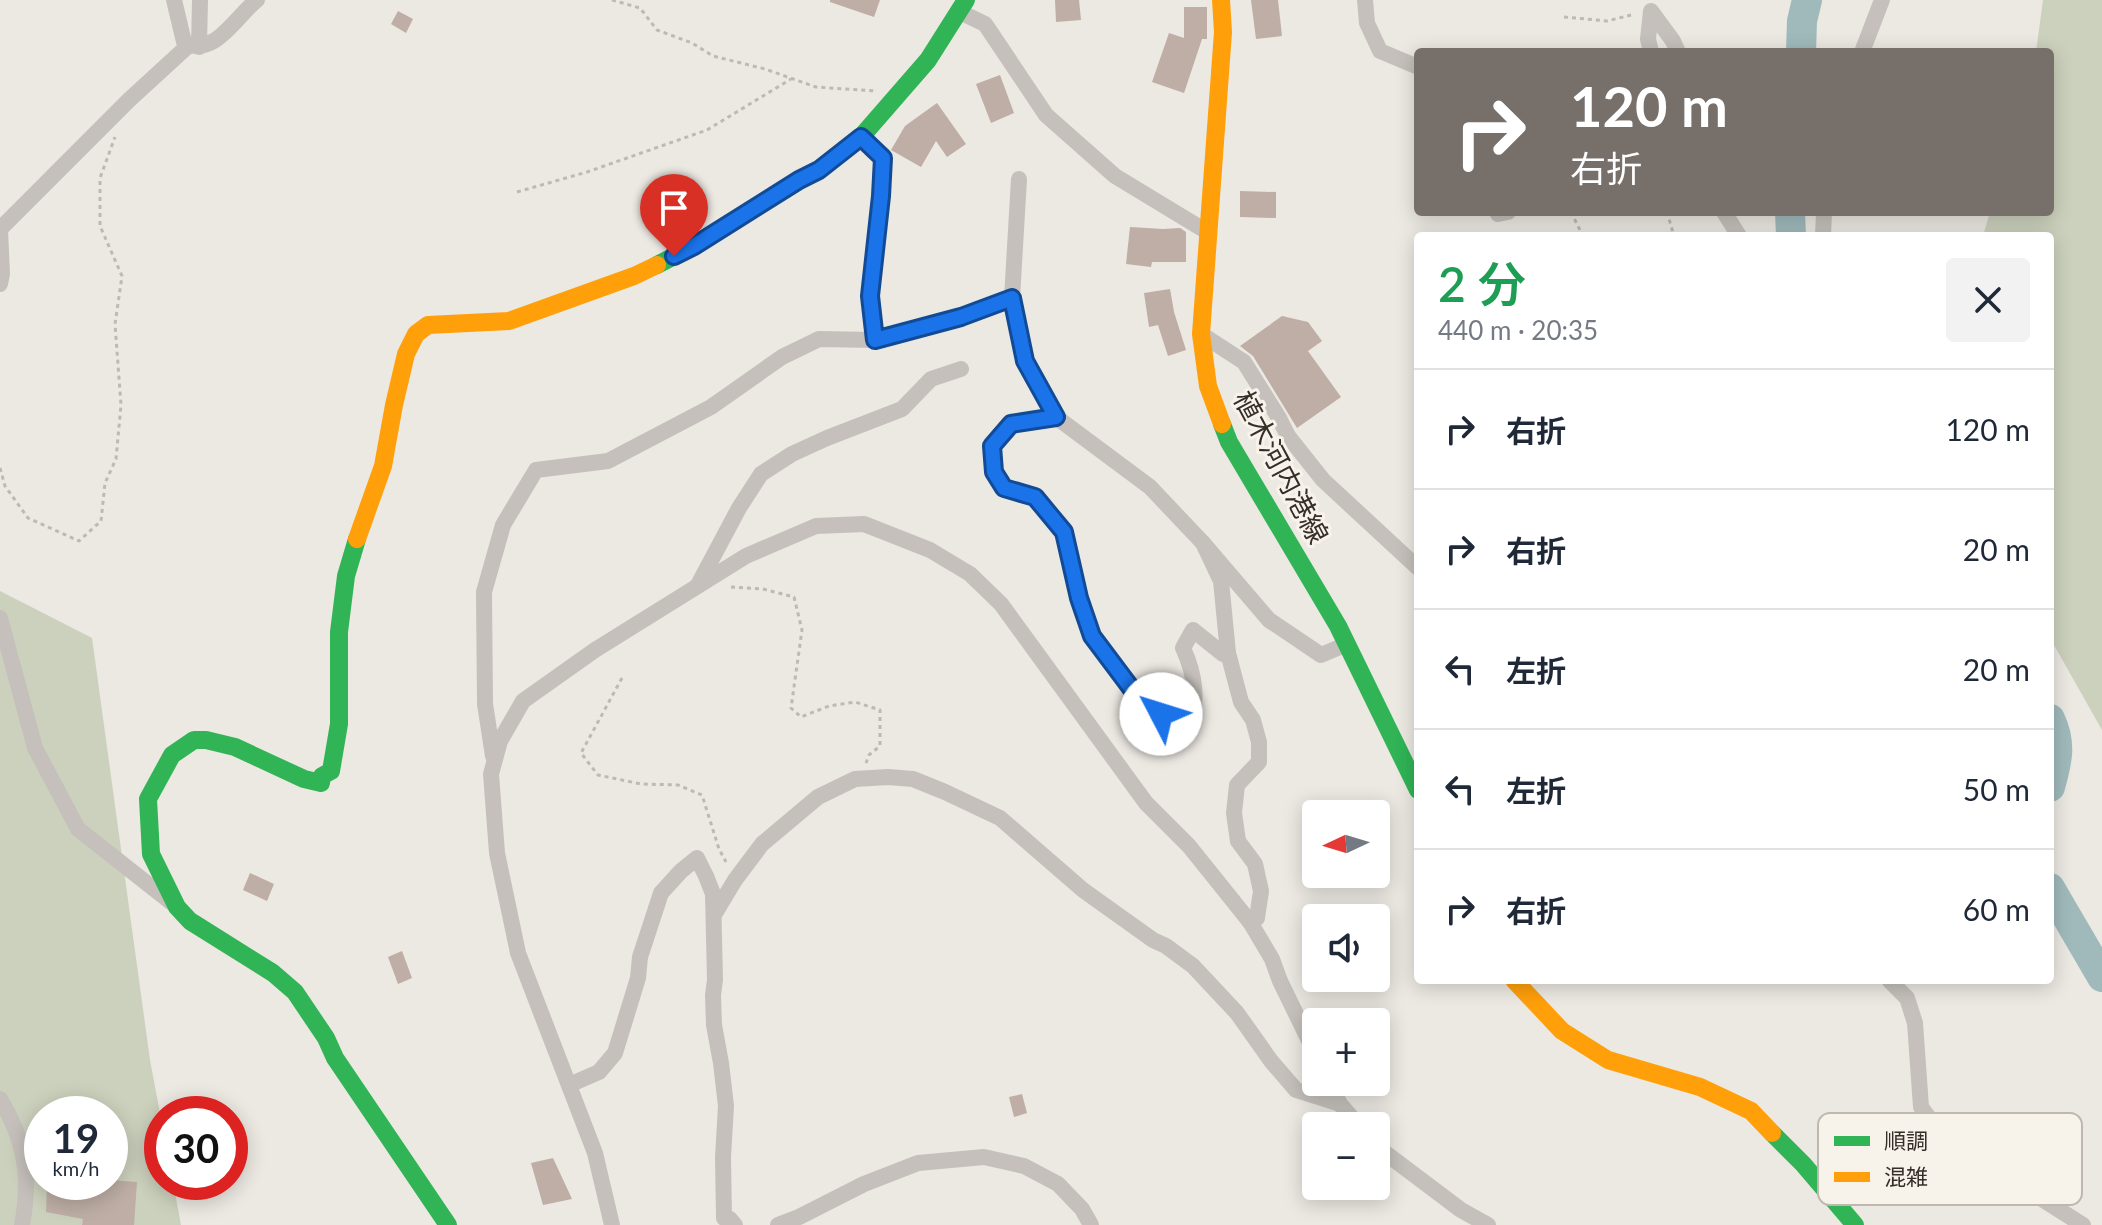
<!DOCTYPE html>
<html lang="ja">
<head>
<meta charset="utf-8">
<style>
  :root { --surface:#fff; --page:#f2f2f3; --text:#1f2937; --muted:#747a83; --line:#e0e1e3 }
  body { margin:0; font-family:Lato,"Noto Sans JP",sans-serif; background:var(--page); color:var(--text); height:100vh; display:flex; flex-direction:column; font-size:30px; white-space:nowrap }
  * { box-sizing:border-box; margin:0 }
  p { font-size:26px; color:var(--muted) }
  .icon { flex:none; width:44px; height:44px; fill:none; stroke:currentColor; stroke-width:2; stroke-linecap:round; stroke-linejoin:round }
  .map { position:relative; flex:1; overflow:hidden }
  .sheet { position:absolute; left:1414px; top:232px; width:640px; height:752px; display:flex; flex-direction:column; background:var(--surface); border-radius:8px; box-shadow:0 4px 20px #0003 }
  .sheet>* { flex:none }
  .top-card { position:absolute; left:1414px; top:48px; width:640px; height:168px; border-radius:8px; box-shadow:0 4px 20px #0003; background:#766f6a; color:#fff; overflow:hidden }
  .needle { width:52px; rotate:266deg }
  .buttons { position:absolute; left:1302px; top:800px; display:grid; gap:16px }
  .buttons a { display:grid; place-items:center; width:88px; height:88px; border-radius:8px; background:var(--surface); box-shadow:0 4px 20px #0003; font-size:40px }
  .speed { position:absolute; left:24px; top:1096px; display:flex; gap:16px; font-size:40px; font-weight:700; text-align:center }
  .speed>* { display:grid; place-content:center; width:104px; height:104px; border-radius:50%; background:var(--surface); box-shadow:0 4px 20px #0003; line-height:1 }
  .speed small { font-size:20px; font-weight:400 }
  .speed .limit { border:12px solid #d22; background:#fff; color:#111 }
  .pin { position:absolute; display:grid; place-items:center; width:68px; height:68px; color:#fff; margin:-82px -34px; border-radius:50% 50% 50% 0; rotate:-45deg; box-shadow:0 0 8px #0007 }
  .pin .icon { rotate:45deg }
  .me { position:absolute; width:88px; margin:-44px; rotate:310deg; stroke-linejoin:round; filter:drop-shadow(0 0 6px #0008) }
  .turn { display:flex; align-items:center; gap:28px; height:168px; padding:0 24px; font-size:36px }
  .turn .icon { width:104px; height:104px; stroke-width:2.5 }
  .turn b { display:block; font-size:56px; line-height:68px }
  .round { display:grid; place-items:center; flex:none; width:84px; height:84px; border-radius:8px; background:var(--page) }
  .head { display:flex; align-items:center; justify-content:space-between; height:136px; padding:0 24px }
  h1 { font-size:48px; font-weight:600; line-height:60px; color:#1e9e55 }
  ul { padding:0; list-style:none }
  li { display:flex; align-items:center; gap:24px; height:120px; padding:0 24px; border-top:2px solid var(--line) }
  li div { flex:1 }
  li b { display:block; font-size:30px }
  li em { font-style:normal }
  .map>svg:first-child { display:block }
  .green { fill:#ccd1bd; fill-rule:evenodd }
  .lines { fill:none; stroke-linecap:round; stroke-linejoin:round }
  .river { stroke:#a0babc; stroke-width:30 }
  .building { fill:#beaea5 }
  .path { stroke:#beb9b4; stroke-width:3; stroke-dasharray:4 4; stroke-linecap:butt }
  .street { stroke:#c5c0bb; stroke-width:16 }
  .fast { stroke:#30b455; stroke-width:18 }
  .slow { stroke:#ff9f0a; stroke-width:18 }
  .route-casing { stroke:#114b97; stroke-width:20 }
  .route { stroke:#1a73e8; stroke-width:14 }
  .labels { text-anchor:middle; stroke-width:6; stroke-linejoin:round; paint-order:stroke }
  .street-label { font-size:28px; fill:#362e29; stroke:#f8f3ea }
  .key { fill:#f8f3ea; stroke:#beb8b0; stroke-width:2 }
  .key-label { font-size:22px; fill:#362e29 }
</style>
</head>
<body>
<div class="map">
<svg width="2102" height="1225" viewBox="0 0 2102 1225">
  <rect width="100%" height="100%" fill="#ece8e2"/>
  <g class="green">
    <polygon points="2043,0 2102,0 2102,730 2050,638 2050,236 1983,236 1990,212 2050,212 2050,52 2036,52"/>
    <path d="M 0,591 L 92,638 L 150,1060 L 162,1124 L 162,1182 L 173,1182 L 181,1225 L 0,1225 ZM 42,1114 L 110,1114 L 110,1182 L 42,1182 Z"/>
  </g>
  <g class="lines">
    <g class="river">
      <polyline points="1801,52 1802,21 1807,0"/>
      <polyline points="1790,212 1791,236"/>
      <path d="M 2050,719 C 2062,744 2057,762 2050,787"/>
      <polyline points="2050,888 2102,977"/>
    </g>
  </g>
  <g class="building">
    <polygon points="830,0 880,0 874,17 830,2"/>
    <polygon points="1055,0 1079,0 1081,20 1056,22"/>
    <polygon points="1251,0 1278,0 1282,36 1256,39"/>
    <polygon points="1184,7 1207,7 1207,39 1202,39 1184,93 1152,82 1169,33 1184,38"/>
    <polygon points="398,11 413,19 406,33 391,24"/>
    <polygon points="1000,75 1014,113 991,123 976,84"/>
    <polygon points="937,103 966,144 947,157 936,141 921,167 891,150 905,126"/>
    <polygon points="1240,191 1276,192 1276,218 1240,217"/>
    <polygon points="1130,227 1163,229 1180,228 1186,232 1186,262 1152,262 1151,267 1126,264"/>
    <polygon points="1170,289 1174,312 1186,350 1168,356 1158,325 1149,327 1144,293"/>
    <polygon points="1282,316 1308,322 1322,341 1308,351 1341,397 1297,428 1253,356 1240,346"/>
    <polygon points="250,873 274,884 267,901 243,890"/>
    <polygon points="402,951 412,978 398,984 388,957"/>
    <polygon points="1022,1094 1027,1113 1014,1117 1009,1097"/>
    <polygon points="553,1158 572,1199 543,1205 531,1163"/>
    <polygon points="110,1180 137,1182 134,1225 82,1225 83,1219 46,1212 47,1182 110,1182"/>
  </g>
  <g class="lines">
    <g class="path">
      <polyline points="612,0 640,8 657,30 692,43 713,56 765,69 816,87 876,91"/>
      <polyline points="1564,17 1607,21 1635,14"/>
      <polyline points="517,192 587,172 707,130 791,79"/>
      <polyline points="1571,212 1583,236"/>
      <polyline points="1667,212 1674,236"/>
      <polyline points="0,468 5,486 28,518 79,541 101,521 105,483 116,459 121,405 115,324 122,276 100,226 100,178 115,137"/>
      <polyline points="731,587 763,589 794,597 802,630 791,708 801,717 829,706 855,702 880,710 880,746 869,755 866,763"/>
      <polyline points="622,678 581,753 598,775 641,784 678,785 702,795 719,849 726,862"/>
    </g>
    <g class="street">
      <path d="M 174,0 L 184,42 C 214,59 236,16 257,0"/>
      <polyline points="1365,0 1367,23 1380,51 1418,67"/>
      <polyline points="960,12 985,24 1046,115 1115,176 1209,233"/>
      <polyline points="199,47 200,0"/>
      <polyline points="1651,52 1648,39 1651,11 1673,41 1678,52"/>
      <polyline points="1862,52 1882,0"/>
      <polyline points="861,137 883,158 881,196 870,296 875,340"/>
      <polyline points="1019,179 1012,298 1025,361 1056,417 1150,487 1203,543 1269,620 1321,655 1347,644"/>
      <polyline points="1497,212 1498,214 1508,212"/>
      <polyline points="1724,212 1739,236"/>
      <polyline points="1823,236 1824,212"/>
      <polyline points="0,284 2,274 0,229 129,100 189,45"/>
      <polyline points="1201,334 1244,362 1279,418 1288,436 1323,480 1418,568"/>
      <path d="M 1056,417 L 1011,424 L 992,446 L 994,472 L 1004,488 L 1035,497 L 1064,532 L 1079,598 L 1092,636 L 1143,704 L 1189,731 C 1198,701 1196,676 1183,648 L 1193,630 L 1223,654 L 1228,653 L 1221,581 L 1203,543"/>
      <polyline points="698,585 739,508 761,474 792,454 827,438 902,409 931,379 961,369"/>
      <polyline points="0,618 35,748 78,829 172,903"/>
      <polyline points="1228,653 1241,702 1253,720 1259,742 1259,762 1237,785 1234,813 1238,841 1255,864 1261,891 1257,918 1250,922"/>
      <polyline points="493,756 485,704 484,592 503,525 536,470 608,461 711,407 782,357 819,339 875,340 961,317 1012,298"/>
      <polyline points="714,915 735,880 762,844 818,797 855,779 888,777 913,779 945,792 1000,818 1083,890 1153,940 1166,946 1193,966 1237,1013 1271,1061 1296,1090 1340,1104"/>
      <polyline points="1889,980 1907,998 1915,1023 1921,1107 1942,1136 2083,1225"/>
      <polyline points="1329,1082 1340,1104 1359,1126"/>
      <polyline points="569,1085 599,1072 615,1053 638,978 640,957 661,893 681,871 697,858 706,876 713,894 715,980 713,995 714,1025 721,1063 726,1106 723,1157 724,1218 730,1219 735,1225"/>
      <path d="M 0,1099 C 25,1140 31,1177 22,1225"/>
      <polyline points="1376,1146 1461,1210 1488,1225"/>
      <polyline points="612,1225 595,1153 518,953 497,853 491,774 500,741 523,701 595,650 746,556 816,526 864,524 930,550 970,574 1001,604 1146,803 1189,846 1250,922 1272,959 1280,981 1316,1055"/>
      <polyline points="778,1225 799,1217 864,1184 918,1163 984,1157 1024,1166 1058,1184 1082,1209 1091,1225"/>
    </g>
    <g class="fast">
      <polyline points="657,265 694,246 799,180 819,170 861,137 928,60 966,0"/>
      <polyline points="1222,424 1229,442 1338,626 1418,790"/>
      <polyline points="357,539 346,576 339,632 339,724 331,771 322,776 321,783 304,779 235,747 206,740 194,740 172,755 148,799 151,854 177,907 190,921 273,973 295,992 326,1038 335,1058 448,1225"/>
      <polyline points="1772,1133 1803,1164 1855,1225"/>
    </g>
    <g class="slow">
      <polyline points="1221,0 1223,32 1201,334 1208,386 1222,424"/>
      <polyline points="357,539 383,466 394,405 406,354 416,334 428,325 509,321 634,276 657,265"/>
      <polyline points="1514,980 1562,1031 1608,1060 1700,1087 1751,1111 1772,1133"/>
    </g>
  </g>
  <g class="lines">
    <defs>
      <polyline id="route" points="674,256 694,246 799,180 819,170 861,137 883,158 881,196 870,296 875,340 961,317 1012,298 1025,361 1056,417 1011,424 992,446 994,472 1004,488 1035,497 1064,532 1079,598 1092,636 1143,704 1161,714"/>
    </defs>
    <use href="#route" class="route-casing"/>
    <use href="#route" class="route"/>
  </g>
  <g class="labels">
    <g class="street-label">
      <text transform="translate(1281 467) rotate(62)" y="10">植木河内港線</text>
    </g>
  </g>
  <rect x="1818" y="1113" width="264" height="92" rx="12" class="key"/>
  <rect x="1834" y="1136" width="36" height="10" fill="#30b455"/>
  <rect x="1834" y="1172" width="36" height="10" fill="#ff9f0a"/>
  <g class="key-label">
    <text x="1884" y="1149">順調</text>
    <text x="1884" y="1185">混雑</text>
  </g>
</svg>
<div class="buttons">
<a><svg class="needle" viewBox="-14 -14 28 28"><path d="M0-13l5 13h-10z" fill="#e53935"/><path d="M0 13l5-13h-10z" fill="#747a83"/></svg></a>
<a><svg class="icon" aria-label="sound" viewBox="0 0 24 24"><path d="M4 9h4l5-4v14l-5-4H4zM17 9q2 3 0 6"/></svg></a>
<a>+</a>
<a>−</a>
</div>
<div class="speed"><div>19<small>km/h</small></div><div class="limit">30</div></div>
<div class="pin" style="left:674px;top:256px;background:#d93025"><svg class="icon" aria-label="arrive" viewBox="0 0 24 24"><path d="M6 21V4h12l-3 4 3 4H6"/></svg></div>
<svg class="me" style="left:1161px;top:714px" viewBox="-20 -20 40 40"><circle r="19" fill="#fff"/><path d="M0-13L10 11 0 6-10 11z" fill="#1a73e8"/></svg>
<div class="top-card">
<div class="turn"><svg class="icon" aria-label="right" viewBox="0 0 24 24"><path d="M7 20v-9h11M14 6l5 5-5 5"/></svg><div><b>120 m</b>右折</div></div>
</div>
<section class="sheet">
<div class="head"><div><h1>2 分</h1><p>440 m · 20:35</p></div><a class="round"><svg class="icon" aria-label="close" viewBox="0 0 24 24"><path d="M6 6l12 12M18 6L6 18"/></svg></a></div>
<ul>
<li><svg class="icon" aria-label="right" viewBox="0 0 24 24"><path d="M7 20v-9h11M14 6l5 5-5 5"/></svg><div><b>右折</b></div><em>120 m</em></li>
<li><svg class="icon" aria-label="right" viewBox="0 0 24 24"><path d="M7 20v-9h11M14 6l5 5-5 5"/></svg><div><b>右折</b></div><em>20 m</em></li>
<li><svg class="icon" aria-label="left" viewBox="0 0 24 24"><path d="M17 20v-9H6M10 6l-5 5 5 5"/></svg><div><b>左折</b></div><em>20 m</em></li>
<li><svg class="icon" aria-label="left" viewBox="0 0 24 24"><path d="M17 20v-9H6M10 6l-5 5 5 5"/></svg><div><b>左折</b></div><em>50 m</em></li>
<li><svg class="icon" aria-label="right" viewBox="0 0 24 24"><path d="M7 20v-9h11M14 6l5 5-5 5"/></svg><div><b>右折</b></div><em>60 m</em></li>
</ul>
</section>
</div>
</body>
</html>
